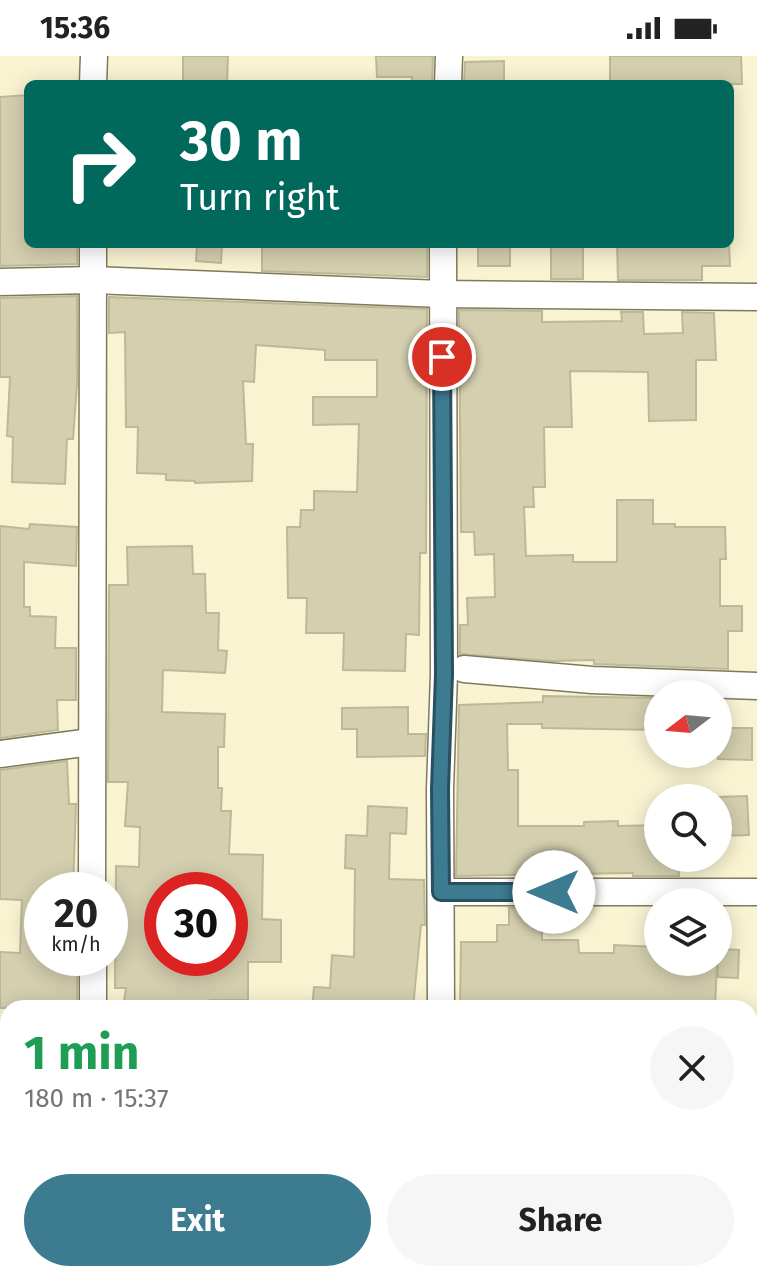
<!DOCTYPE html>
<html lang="en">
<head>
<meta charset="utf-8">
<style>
  :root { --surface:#fff; --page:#f6f6f6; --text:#222; --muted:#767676; --accent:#3d7b91 }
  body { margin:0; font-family:"Fira Sans",sans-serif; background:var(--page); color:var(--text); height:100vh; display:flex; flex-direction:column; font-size:30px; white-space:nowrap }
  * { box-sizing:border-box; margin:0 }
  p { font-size:26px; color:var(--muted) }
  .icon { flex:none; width:44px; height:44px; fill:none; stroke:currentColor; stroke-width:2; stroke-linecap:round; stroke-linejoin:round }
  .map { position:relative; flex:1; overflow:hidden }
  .sheet { position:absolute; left:0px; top:944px; width:758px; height:282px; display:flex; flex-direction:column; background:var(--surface); border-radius:24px 24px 0 0; box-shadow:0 4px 20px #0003 }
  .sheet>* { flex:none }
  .top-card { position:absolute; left:24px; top:24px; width:710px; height:168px; border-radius:12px; box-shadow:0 4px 20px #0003; background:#00695c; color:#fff; overflow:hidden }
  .needle { width:52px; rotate:254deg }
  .tools { position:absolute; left:644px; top:624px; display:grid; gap:16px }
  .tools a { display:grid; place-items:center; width:88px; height:88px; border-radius:50%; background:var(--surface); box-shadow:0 4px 20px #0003; font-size:40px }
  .speed { position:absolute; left:24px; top:816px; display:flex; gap:16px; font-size:40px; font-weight:700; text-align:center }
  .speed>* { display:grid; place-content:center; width:104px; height:104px; border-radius:50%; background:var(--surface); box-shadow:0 4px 20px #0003; line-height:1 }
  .speed small { font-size:20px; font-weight:400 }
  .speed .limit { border:12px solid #d22; background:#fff; color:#111 }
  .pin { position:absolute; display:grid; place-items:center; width:68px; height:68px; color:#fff; margin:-34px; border:4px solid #fff; border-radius:50%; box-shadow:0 2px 8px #0007 }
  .me { position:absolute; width:88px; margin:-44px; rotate:270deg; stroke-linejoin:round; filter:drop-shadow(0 0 6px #0008) }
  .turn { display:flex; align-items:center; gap:28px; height:168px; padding:0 24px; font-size:36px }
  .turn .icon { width:104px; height:104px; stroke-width:2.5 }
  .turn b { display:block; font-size:56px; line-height:68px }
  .round { display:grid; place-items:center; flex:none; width:84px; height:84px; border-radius:42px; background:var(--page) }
  .headline { display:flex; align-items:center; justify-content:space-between; height:136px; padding:0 24px }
  h1 { font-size:48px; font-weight:700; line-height:60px; color:#1e9e55 }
  .cta { display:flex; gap:16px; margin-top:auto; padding:16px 24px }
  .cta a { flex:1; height:92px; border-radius:48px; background:var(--accent); color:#fff; font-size:32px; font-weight:700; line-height:92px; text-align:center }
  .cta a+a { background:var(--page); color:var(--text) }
  .status { display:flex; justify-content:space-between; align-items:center; height:56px; padding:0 40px; background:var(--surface); direction:ltr }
  .status svg { height:22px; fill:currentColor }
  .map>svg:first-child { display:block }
  .building { fill:#d4cfaf; stroke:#bdb898; stroke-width:2; fill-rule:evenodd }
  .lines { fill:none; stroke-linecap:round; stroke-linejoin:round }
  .lane-casing { stroke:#7f7a5c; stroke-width:15 }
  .street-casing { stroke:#7f7a5c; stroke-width:29 }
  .lane { stroke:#fff; stroke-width:12 }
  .street { stroke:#fff; stroke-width:26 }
  .route-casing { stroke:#28505e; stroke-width:20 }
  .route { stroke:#3d7b91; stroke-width:14 }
</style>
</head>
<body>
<div class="status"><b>15:36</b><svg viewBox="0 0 49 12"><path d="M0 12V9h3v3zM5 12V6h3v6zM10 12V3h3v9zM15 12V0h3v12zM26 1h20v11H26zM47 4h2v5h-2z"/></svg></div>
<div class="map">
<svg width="757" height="1225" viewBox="0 0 757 1225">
  <rect width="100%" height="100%" fill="#f9f3d2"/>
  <g class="building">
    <polygon points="183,0 228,0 227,28 183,28"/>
    <polygon points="376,0 433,0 432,28 412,27 412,21 377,21"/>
    <polygon points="610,0 741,0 742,28 610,28"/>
    <polygon points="504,5 504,28 464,28 465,6"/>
    <polygon points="28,39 28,108 25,108 28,188 77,188 77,208 0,210 0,41"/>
    <polygon points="197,188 222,188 221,207 196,205"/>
    <polygon points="262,188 427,188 427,221 262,215"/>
    <rect x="551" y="188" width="32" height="35"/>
    <polygon points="617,188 729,188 730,210 702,210 702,224 618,224"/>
    <rect x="478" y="189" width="32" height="21"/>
    <polygon points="77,240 77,328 73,383 67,383 65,428 12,426 13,381 7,380 10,321 0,321 0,242"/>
    <polygon points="109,241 427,253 426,497 420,497 419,579 406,578 405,615 343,614 344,577 306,577 307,542 288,542 287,471 300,471 301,454 314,454 314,435 357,436 359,368 313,369 313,341 377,341 377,304 325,304 325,294 256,289 254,326 243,325 246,388 253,388 252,425 195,427 195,425 166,424 166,418 137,417 138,371 126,371 125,276 109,277"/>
    <polygon points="459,254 542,255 542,266 622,265 621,256 643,256 644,278 683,277 682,256 714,257 716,304 696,304 696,364 649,365 648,316 570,315 572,371 544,371 545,431 533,431 534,451 524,451 526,500 573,499 573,506 617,506 617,444 653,444 653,468 675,468 675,471 725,471 726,503 720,503 720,550 742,550 742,575 728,575 728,613 594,608 594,604 552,605 460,598 460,569 468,569 467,542 495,541 494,498 475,499 474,476 461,476"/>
    <polygon points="30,468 77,471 76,510 24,506 24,551 30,551 30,560 56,561 55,592 76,592 76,644 57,644 58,674 0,682 0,470 29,473"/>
    <path d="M 192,490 L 193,518 L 205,518 L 206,557 L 219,557 L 218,594 L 227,595 L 225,617 L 163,614 L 162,656 L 225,658 L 224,691 L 218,691 L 218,732 L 222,732 L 221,755 L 231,755 L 229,798 L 263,799 L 262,863 L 281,864 L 281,906 L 248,906 L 248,944 L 210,944 L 209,952 L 123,952 L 126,932 L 115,932 L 116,810 L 139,811 L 140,771 L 125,770 L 128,726 L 108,726 L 109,529 L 128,529 L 127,491 ZM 162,834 L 230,834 L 230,905 L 162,903 Z"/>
    <polygon points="543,640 658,642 658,674 542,672 542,668 507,668 508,714 518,714 518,770 584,770 584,766 618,765 618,770 658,769 658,802 678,802 679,820 633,820 633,817 456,820 459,649 543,646"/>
    <polygon points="408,651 408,678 426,678 425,700 357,701 357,673 342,673 342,652"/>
    <polygon points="718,672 752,672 752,704 718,703"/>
    <polygon points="67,705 69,748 76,748 73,834 42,834 42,902 77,902 77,952 0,952 0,896 20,897 22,844 0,843 0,714"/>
    <polygon points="747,740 749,779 718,780 718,741"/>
    <polygon points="368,750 407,752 406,778 390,777 389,823 424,824 425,869 421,869 413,952 312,952 314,931 330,932 332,899 354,901 355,813 345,812 346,779 367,780"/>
    <polygon points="509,852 542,852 542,884 578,884 579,897 614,897 614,889 658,891 658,906 717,906 715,952 460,952 461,886 497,886 497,869 509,869"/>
    <polygon points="718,893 739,894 738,922 718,921"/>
  </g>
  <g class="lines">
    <defs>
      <polyline id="lane" points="750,1087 757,1088"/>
      <g id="street">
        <polyline points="93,28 94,0"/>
        <polyline points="448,28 449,0"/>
        <polyline points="0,226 93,224 441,238 757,241"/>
        <polyline points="464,613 592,624 757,630"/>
        <polyline points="0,698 91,686"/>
        <polyline points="92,834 93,188"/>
        <polyline points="441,836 757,836"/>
        <polyline points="93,902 93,952"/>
        <polyline points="441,952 440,733 444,618 443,188"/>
        <polyline points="0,991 8,991"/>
        <polyline points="0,1131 8,1131"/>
        <polyline points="94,1218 95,1225"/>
        <polyline points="442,1218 442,1225"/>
      </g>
    </defs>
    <use href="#lane" class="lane-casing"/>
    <use href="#street" class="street-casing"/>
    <use href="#lane" class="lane"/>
    <use href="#street" class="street"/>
  </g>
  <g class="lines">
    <defs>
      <polyline id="route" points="442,301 444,618 440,733 441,836 554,836"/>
    </defs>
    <use href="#route" class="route-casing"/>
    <use href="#route" class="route"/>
  </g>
</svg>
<div class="tools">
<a><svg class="needle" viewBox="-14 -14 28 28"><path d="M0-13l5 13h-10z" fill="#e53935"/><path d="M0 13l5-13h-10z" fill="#767676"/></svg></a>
<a><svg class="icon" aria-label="search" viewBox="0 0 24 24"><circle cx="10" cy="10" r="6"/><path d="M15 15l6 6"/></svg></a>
<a><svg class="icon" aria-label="layers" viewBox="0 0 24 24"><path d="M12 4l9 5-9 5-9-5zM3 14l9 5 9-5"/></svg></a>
</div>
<div class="speed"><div>20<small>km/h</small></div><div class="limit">30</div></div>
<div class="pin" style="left:442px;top:301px;background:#d93025"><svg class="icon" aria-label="arrive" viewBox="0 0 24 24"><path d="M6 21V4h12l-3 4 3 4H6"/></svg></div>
<svg class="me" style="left:554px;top:836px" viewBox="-20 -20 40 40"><circle r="19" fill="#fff"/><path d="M0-13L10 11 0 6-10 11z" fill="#3d7b91"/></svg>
<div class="top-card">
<div class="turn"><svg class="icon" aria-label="right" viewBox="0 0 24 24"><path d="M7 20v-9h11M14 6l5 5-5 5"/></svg><div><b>30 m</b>Turn right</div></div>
</div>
<section class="sheet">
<div class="headline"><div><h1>1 min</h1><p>180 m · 15:37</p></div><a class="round"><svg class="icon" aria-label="close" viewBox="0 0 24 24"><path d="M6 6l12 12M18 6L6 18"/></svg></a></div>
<div class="cta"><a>Exit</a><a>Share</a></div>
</section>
</div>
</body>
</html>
